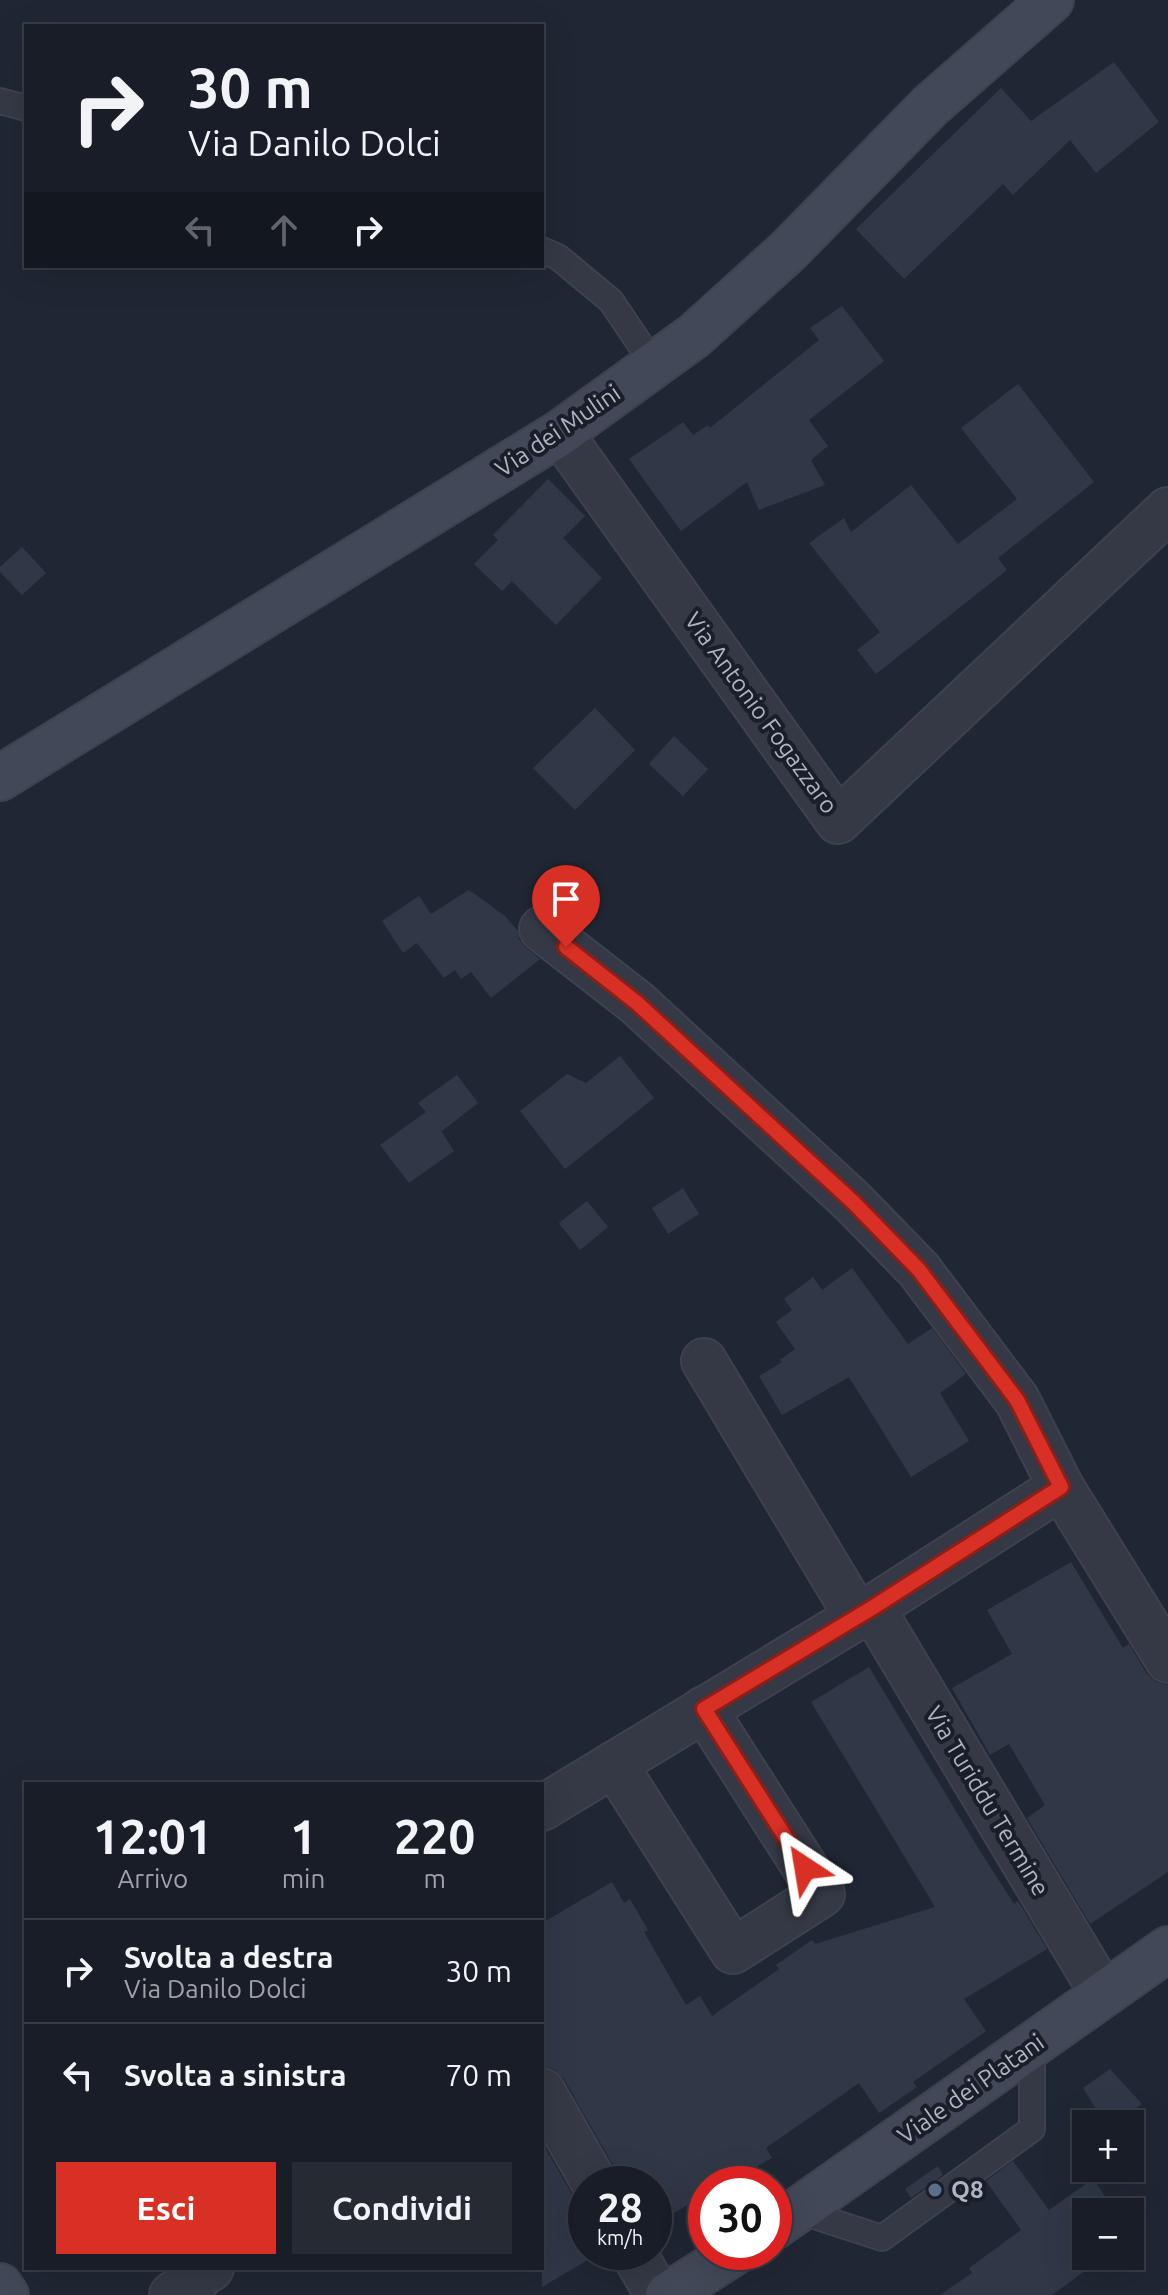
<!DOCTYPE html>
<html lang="it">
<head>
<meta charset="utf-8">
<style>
  :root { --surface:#181d27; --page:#252a33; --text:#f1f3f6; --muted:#9fa2a7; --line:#363b44; --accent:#d93025 }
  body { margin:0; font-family:Ubuntu,sans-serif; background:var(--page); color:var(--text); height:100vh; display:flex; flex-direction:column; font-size:30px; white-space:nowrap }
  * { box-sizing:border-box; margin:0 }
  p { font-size:26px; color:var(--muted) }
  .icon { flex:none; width:44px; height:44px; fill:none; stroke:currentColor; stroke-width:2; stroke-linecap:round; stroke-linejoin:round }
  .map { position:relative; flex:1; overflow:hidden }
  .side { position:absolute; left:24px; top:1782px; width:520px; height:488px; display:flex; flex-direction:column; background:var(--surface); border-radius:0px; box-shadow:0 8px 32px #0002,0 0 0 2px var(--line) }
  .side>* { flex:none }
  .top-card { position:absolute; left:24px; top:24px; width:520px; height:244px; border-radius:0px; box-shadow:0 8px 32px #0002,0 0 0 2px var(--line); background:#181d27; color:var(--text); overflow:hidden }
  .controls { position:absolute; left:1072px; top:2110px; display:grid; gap:16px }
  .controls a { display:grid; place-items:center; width:72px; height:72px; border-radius:0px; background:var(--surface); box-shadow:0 8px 32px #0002,0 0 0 2px var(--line); font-size:40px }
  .speed { position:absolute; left:568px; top:2166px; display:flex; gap:16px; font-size:40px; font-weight:700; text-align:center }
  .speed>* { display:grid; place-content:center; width:104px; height:104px; border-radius:50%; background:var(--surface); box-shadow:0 8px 32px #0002,0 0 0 2px var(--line); line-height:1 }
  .speed small { font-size:20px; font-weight:400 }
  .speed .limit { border:12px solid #d22; background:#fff; color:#111 }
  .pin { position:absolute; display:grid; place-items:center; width:68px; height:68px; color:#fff; margin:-82px -34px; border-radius:50% 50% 50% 0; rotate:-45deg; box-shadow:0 0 8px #0007 }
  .pin .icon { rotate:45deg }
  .me { position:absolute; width:88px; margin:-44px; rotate:327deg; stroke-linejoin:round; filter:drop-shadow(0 0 6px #0008) }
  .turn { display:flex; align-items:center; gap:28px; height:168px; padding:0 32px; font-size:36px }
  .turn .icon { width:104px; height:104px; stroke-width:2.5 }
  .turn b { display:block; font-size:56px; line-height:68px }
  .lanes { display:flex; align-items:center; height:76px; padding:0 32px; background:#0003; justify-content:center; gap:40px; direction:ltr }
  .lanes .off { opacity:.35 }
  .eta { display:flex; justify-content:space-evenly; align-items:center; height:136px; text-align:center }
  .eta b { font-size:48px; font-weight:600; line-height:56px }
  .cta { display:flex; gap:16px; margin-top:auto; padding:16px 32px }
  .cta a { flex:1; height:92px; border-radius:0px; background:var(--accent); color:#fff; font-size:32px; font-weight:600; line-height:92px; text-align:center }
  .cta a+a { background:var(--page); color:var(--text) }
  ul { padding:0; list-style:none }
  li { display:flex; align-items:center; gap:24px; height:104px; padding:0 32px; border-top:2px solid var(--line) }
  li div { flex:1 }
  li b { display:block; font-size:30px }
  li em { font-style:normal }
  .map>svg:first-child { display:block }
  .building { fill:#303848 }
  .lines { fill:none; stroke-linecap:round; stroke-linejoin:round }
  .lane-casing { stroke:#3d424e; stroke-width:28 }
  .street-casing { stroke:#3d424e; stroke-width:48 }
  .secondary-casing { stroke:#3d424e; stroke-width:48 }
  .lane { stroke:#343945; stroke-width:24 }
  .street { stroke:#343945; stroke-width:44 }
  .secondary { stroke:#424857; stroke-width:44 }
  .route-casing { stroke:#8d1f18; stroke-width:20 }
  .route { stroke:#d93025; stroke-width:14 }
  .service-dot { fill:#5c6f8a; stroke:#191e29; stroke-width:3 }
  .labels { text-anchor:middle; stroke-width:8; stroke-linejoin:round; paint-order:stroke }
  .street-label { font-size:24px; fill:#aeb4c2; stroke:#191e29 }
  .poi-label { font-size:24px; font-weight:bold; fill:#aeb4c2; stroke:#191e29; text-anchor:start }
</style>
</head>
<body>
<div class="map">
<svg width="1168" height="2295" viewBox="0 0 1168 2295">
  <rect width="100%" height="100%" fill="#202734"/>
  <g class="building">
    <polygon points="1114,62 1159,122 1096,173 1070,140 1013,195 1003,184 904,279 856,229 1001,88 1031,121"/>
    <polygon points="842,306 884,361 809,420 828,446 811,460 825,485 759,510 747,482 681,531 629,459 683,422 693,435 708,425 710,428 819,340 810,328"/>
    <polygon points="1018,384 1094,482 998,558 1007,570 876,674 857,650 880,632 809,543 844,518 851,532 911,485 958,544 1017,499 961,428"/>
    <polygon points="548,479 585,516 563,538 602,578 556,625 512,581 502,591 474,564 498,540 493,535"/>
    <polygon points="22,547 46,573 22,595 0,572 0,567"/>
    <polygon points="595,708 635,750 575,810 533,768"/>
    <polygon points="674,736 708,769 683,796 649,764"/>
    <polygon points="469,890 505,916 518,931 519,939 526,948 540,959 491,998 471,972 461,979 455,970 444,978 417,943 403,953 382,921 419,896 431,914"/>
    <polygon points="620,1056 654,1098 565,1169 520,1111 567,1074 586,1083"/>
    <polygon points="457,1075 478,1103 442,1131 440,1129 454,1151 409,1183 380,1145 426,1112 418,1103"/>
    <polygon points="683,1188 699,1214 668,1234 652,1208"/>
    <polygon points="587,1201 608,1227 580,1250 559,1223"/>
    <polygon points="852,1268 908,1344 932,1328 966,1374 940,1393 969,1441 911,1477 849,1377 782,1415 759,1376 782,1362 780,1360 795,1349 776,1322 792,1310 784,1299 813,1277 822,1290"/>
    <polygon points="1071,1562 1123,1648 1129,1644 1147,1674 1156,1682 1168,1685 1168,1872 1090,1924 1027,1818 1045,1805 1009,1744 990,1755 952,1688 1012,1654 987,1610"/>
    <polygon points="869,1667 980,1851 1014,1904 1018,1901 1047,1949 964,1999 986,2031 913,2082 917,2087 879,2113 859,2083 766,2148 772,2158 725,2184 706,2184 706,2195 654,2224 654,2184 620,2184 617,2172 564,2079 554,2069 542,2066 542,1923 612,1882 624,1903 630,1899 648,1930 644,1932 686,2005 700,1996 712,2016 779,1969 776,1965 812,1940 815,1944 935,1907 811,1702"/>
    <polygon points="1110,2069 1142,2104 1112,2124 1105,2124 1083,2088"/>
    <polygon points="542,2142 573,2196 586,2207 586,2261 542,2287"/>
    <polygon points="1013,2161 1049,2210 1093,2179 1116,2212 1086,2212 1086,2256 1105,2256 1052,2295 940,2295 972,2273 969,2268 1021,2230 986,2181"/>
    <polygon points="938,2166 943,2175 911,2198 905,2189"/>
  </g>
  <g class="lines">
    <defs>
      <g id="lane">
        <polyline points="0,101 26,108"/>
        <polyline points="542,250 558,257 611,301 654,365"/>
        <polyline points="799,2211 882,2238 1032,2129 1032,2046"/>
      </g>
      <g id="street">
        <polyline points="560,433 838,821 1168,510"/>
        <polyline points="542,929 637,1003 853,1202 919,1270 1017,1400 1061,1487 1168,1660"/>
        <polyline points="704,1361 857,1616"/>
        <polyline points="872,1608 1103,1994"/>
        <polyline points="614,1764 733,1951 822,1894 704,1709"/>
        <polyline points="542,1808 872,1608 1061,1487"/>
        <polyline points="542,2091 595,2184"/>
        <polyline points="633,2252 658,2295"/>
        <polyline points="172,2295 211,2268"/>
      </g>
      <g id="secondary">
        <polyline points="0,778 560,433 694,336 788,251 930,106 1051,0"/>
        <polyline points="774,2227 1168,1949"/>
        <polyline points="0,2286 6,2295"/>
        <polyline points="668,2295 735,2252"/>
      </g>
    </defs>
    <use href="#lane" class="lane-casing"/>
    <use href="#street" class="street-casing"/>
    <use href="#secondary" class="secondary-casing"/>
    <use href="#lane" class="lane"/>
    <use href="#street" class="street"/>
    <use href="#secondary" class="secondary"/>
  </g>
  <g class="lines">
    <defs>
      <polyline id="route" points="566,947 637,1003 853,1202 919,1270 1017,1400 1061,1487 872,1608 704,1709 805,1868"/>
    </defs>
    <use href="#route" class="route-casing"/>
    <use href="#route" class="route"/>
  </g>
  <circle class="service-dot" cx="935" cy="2190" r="8"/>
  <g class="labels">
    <g class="street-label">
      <text transform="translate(558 431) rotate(-34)" y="8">Via dei Mulini</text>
      <text transform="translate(761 713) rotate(54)" y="8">Via Antonio Fogazzaro</text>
      <text transform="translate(987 1801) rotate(59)" y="8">Via Turiddu Termine</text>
      <text transform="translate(971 2089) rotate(-35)" y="8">Viale dei Platani</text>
    </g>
    <g class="poi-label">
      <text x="951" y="2198">Q8</text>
    </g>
  </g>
</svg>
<div class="controls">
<a>+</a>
<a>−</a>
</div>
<div class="speed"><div>28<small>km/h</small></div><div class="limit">30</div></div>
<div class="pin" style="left:566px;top:947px;background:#d93025"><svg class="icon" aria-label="arrive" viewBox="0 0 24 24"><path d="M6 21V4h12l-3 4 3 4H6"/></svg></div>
<svg class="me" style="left:805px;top:1868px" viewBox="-20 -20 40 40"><path d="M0-17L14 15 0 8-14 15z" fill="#d93025" stroke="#fff" stroke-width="4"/></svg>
<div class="top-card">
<div class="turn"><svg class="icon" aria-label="right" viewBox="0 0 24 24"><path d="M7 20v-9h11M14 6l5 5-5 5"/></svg><div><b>30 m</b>Via Danilo Dolci</div></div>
<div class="lanes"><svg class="icon off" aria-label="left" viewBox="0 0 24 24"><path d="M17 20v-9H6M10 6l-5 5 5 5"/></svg><svg class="icon off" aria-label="ahead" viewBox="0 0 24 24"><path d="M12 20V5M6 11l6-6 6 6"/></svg><svg class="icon" aria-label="right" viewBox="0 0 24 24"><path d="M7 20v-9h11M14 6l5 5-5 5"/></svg></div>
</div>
<section class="side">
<div class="eta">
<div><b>12:01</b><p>Arrivo</p></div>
<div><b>1</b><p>min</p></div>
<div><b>220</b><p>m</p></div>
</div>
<ul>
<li><svg class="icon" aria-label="right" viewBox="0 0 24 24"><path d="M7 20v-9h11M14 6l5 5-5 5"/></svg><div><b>Svolta a destra</b><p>Via Danilo Dolci</p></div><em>30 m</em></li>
<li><svg class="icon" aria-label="left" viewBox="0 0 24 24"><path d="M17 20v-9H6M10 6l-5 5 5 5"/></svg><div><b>Svolta a sinistra</b></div><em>70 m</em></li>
</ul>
<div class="cta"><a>Esci</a><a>Condividi</a></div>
</section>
</div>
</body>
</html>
